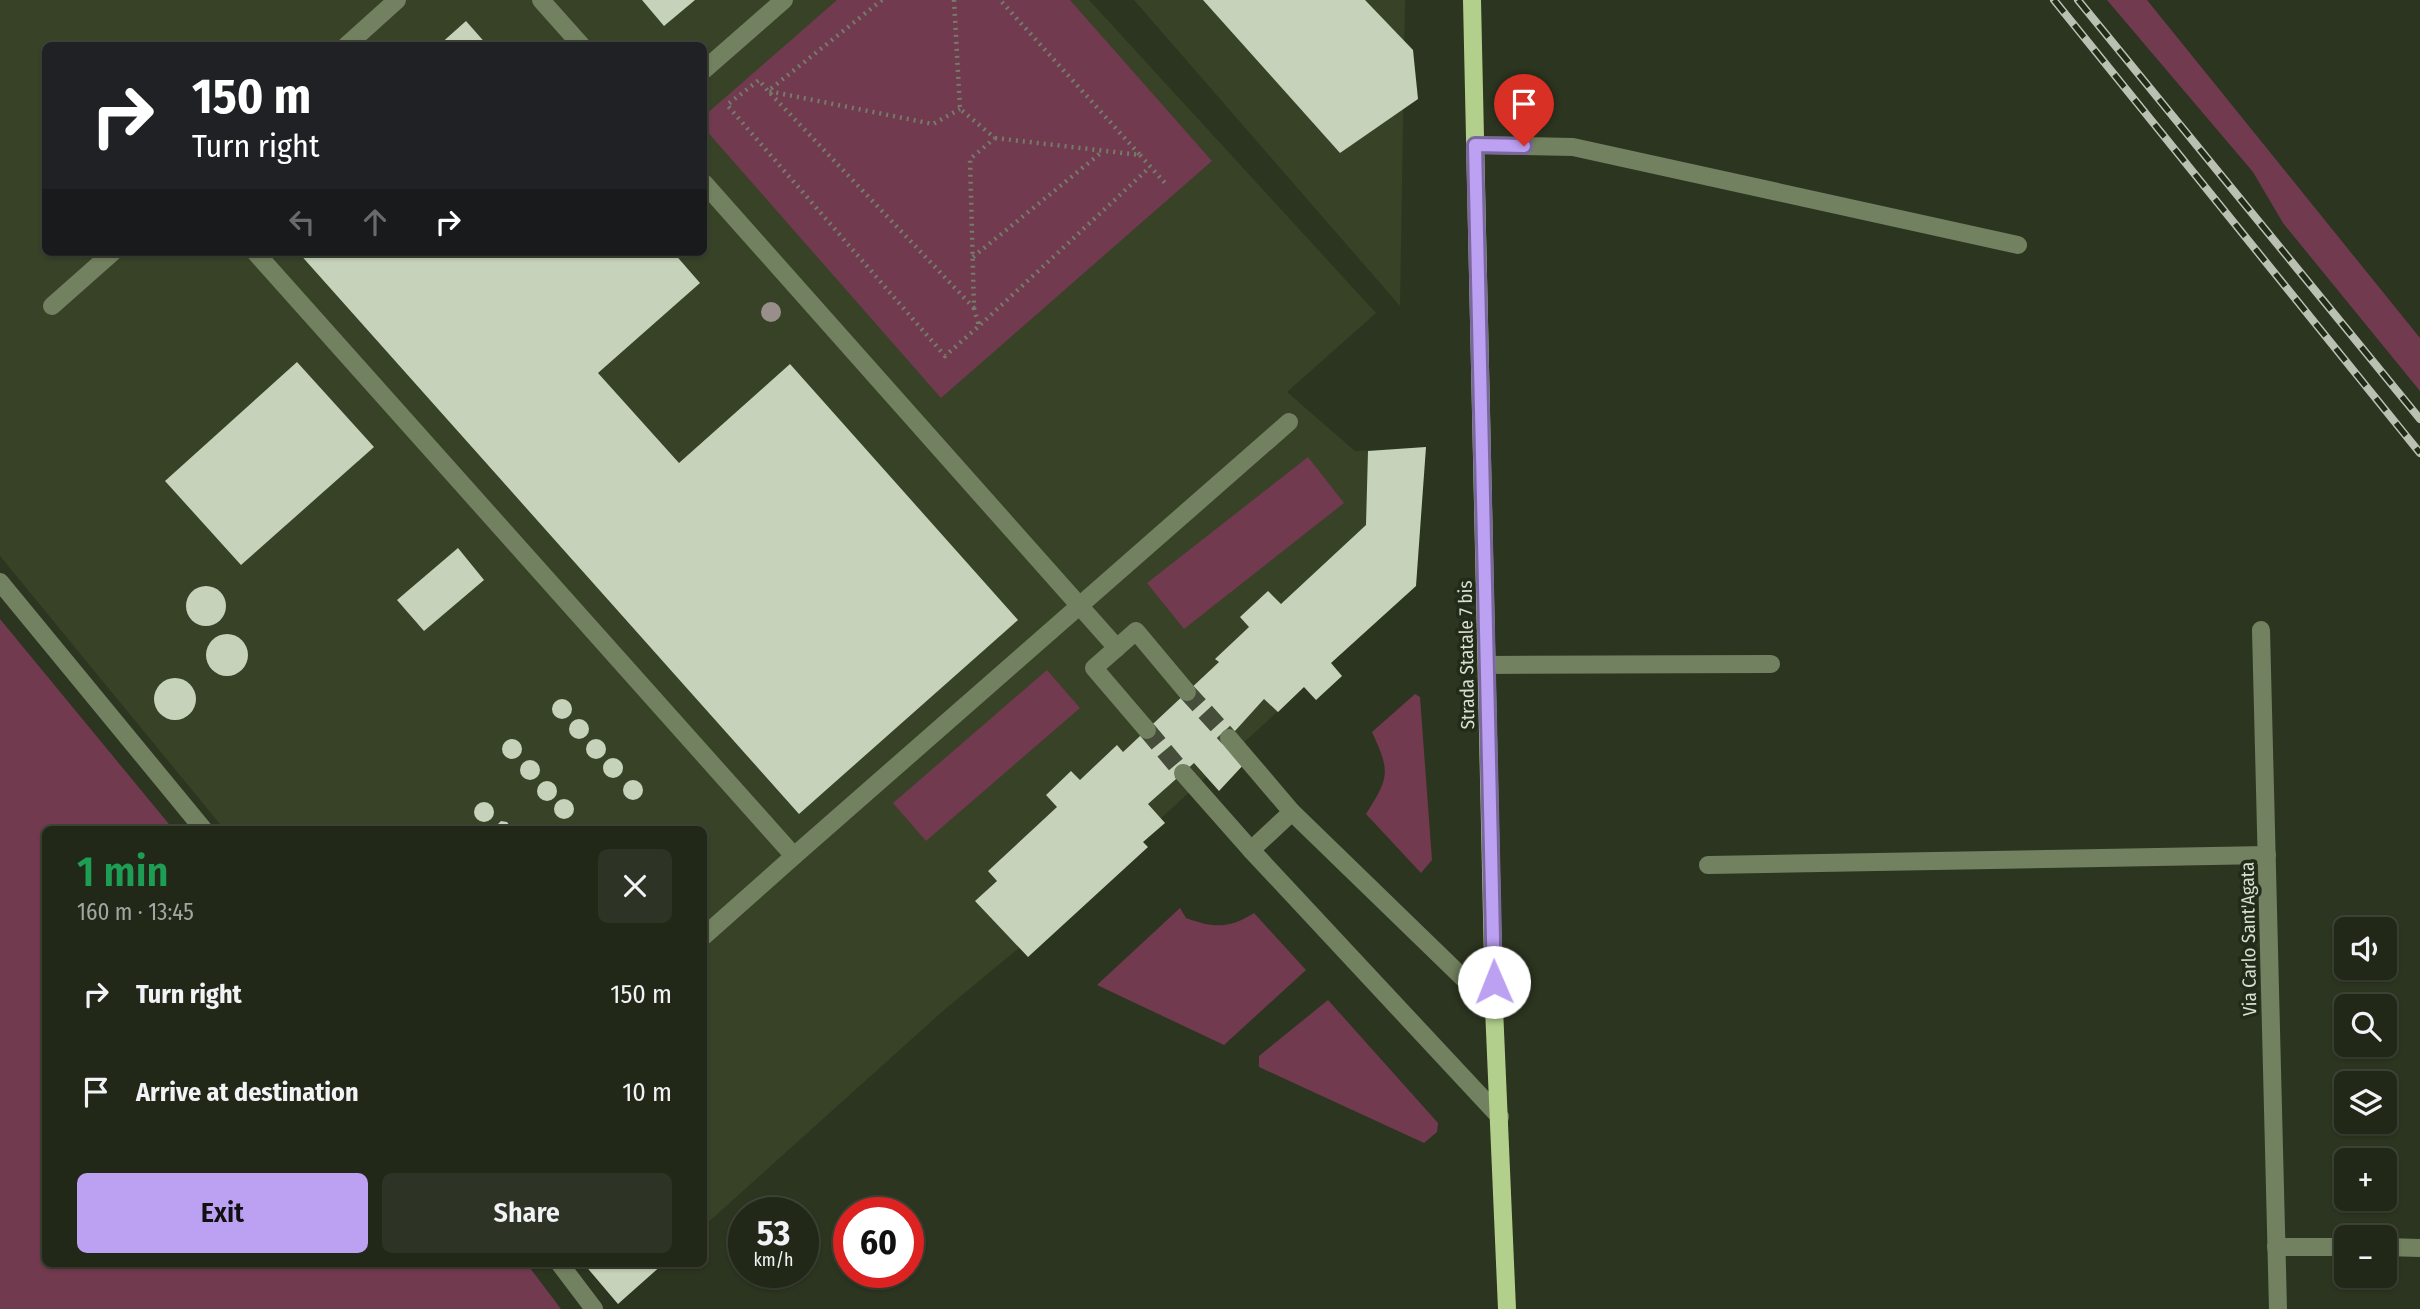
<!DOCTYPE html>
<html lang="en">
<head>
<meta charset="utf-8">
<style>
  :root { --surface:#212818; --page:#2d3425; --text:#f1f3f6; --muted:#a2a6a2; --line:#3e4437; --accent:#bca0f2 }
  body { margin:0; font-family:"Fira Sans Condensed",sans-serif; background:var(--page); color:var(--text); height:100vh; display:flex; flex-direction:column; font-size:26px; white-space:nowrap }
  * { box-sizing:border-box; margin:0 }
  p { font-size:23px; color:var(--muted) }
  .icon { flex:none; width:38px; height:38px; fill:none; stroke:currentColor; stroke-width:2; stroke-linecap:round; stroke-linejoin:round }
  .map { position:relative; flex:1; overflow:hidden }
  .details { position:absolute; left:42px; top:826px; width:665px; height:441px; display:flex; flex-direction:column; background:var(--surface); border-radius:10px; box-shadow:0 2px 5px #0004,0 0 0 2px var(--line) }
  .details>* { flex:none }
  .top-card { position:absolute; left:42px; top:42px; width:665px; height:214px; border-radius:10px; box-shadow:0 2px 5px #0004,0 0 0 2px var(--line); background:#202124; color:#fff; overflow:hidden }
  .buttons { position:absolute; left:2334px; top:917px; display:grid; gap:14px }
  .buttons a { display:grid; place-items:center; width:63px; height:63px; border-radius:10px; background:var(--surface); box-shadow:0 2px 5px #0004,0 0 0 2px var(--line); font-size:35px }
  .speed { position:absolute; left:728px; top:1197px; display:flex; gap:14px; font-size:35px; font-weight:700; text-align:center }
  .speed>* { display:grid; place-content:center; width:91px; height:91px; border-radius:50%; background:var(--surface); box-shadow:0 2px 5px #0004,0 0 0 2px var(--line); line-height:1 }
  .speed small { font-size:18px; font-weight:400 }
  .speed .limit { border:10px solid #d22; background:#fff; color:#111 }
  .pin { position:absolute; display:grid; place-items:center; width:60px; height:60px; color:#fff; margin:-72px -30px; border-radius:50% 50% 50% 0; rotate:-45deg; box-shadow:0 0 7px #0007 }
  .pin .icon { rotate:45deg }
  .me { position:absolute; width:77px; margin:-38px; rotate:359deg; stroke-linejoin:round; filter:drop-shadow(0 0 5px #0008) }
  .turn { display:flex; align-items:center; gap:24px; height:147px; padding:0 35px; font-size:32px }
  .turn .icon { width:91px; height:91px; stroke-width:2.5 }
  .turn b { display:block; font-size:49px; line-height:60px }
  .lanes { display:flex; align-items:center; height:66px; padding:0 35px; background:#0003; justify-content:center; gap:35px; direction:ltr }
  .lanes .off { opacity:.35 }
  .round { display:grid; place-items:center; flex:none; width:74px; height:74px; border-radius:10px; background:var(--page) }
  .overview { display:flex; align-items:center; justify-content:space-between; height:119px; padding:0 35px }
  h1 { font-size:42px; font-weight:600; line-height:52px; color:#1e9e55 }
  .button { display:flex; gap:14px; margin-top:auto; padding:14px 35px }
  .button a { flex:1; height:80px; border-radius:10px; background:var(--accent); color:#111; font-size:28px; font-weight:600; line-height:80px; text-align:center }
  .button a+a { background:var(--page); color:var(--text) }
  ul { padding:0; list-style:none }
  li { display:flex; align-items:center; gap:21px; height:98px; padding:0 35px }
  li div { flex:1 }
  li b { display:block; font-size:26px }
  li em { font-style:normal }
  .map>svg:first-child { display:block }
  .built { fill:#374227; fill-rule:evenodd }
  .green { fill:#713a4f }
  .building { fill:#c6d2b9 }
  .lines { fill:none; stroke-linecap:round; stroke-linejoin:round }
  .minor-tunnel { stroke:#464e3b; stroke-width:18; stroke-dasharray:18 9; stroke-linecap:butt }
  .path { stroke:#747c6a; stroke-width:4.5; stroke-dasharray:2 5; stroke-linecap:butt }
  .minor { stroke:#72815f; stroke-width:18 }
  .major { stroke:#b2d08b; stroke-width:18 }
  .rail-casing { stroke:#bac1b3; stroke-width:8 }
  .rail { stroke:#222b17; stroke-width:5; stroke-dasharray:16; stroke-linecap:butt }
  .tree { fill:#988f8a }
  .route-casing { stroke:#7a689d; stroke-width:18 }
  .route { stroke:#bca0f2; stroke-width:12 }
  .labels { text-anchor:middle; stroke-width:7; stroke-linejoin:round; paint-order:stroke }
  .street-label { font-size:19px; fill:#d8ded1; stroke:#222b17 }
</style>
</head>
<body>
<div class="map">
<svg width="2420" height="1309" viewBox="0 0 2420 1309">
  <rect width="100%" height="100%" fill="#2c3520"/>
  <g class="built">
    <path d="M 0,0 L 1089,0 L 1376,313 L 1287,392 L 1355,451 L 1426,447 L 1415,586 L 1019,948 L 944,1010 L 704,1226 L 704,830 L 224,829 L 0,556 ZM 46,46 L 704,46 L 704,252 L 46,252 Z"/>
    <polygon points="1134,0 1405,0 1400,306"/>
  </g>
  <g class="green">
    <polygon points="837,0 1070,0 1212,161 941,398 704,128 704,116"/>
    <polygon points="2107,0 2147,0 2420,338 2420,391 2283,223 2253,172"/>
    <polygon points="1308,457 1344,503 1184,629 1147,583"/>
    <polygon points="0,619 173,829 46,830 46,1264 527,1264 561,1309 0,1309"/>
    <polygon points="1047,670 1080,708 926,841 893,803"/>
    <path d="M 1415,694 L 1420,697 L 1432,860 L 1421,873 L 1366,814 C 1390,777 1390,771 1372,732 Z"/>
    <path d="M 1180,908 L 1186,918 C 1213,928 1229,929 1254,913 L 1306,970 L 1224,1045 L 1097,985 Z"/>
    <polygon points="1328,1000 1438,1123 1437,1132 1424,1143 1259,1067 1259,1056"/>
  </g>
  <g class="building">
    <polygon points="642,0 695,0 664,26"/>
    <polygon points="1203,0 1365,0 1413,50 1418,99 1340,153"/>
    <polygon points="466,21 488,46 438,46"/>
    <polygon points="298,252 673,252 700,283 598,373 679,463 790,364 1018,620 799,814"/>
    <polygon points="297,362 374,447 241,565 165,481"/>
    <polygon points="1426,447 1416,586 1331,663 1342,676 1316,700 1304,687 1278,712 1264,699 1225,742 1246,762 1219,791 1194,763 1148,804 1165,823 1143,842 1148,847 1028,957 975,901 997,881 988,871 1057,807 1046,795 1071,771 1080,780 1117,745 1123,752 1219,662 1215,659 1249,627 1240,617 1268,591 1281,604 1366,525 1368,451"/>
    <polygon points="458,548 484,580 424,631 397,600"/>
    <circle cx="206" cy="606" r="20"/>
    <circle cx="227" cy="655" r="21"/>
    <circle cx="175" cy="699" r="21"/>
    <circle cx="562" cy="709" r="10"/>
    <circle cx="579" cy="729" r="10"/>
    <circle cx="596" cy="749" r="10"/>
    <circle cx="512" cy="749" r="10"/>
    <circle cx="613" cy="768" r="10"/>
    <circle cx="530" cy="770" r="10"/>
    <circle cx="633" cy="790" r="10"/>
    <circle cx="547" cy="791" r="10"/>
    <circle cx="564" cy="809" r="10"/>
    <circle cx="484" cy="812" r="10"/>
    <polygon points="501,821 507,822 513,830 492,830"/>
    <polygon points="584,1264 663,1264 618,1304"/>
  </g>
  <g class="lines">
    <g class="minor-tunnel">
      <polyline points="1187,692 1229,738"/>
      <polyline points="1147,730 1183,773"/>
    </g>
    <g class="path">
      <polyline points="882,0 768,91 759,80 727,105 945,356 979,326"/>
      <polyline points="954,0 960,109 995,138 970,159 974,308 768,91 933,124 960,109"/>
      <polyline points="995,138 1140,155 1000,0"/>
      <polyline points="1140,155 1165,183"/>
      <polyline points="973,257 1102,152"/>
      <polyline points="974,308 979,326 1150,167"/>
    </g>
    <g class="minor">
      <polyline points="541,0 582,46"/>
      <polyline points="346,46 397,0"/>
      <polyline points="704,70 784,0"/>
      <polyline points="1475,145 1573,147 2018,245"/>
      <polyline points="704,183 1117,648"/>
      <polyline points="255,252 794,856 704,936"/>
      <polyline points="52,306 113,252"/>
      <polyline points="0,582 204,830"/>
      <polyline points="2261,630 2278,1309"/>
      <polyline points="1487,665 1771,664"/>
      <polyline points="1147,730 1094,668 1136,631 1187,692"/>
      <polyline points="1229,738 1292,812"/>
      <polyline points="1183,773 1251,850"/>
      <polyline points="794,856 1289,422"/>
      <polyline points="1708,865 2267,855"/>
      <polyline points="1494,1008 1292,812 1251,850 1500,1117"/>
      <polyline points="2276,1247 2347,1247"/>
      <polyline points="2385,1247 2420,1248"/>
      <polyline points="560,1264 594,1309"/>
    </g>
    <polyline class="major" points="1472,0 1494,1008 1507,1309"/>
    <defs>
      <g id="rail">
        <polyline points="2054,0 2420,453"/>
        <polyline points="2078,0 2420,419"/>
      </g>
    </defs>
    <use href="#rail" class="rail-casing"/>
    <use href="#rail" class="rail"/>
  </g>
  <circle class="tree" cx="771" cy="312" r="10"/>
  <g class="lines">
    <defs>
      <polyline id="route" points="1494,982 1475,145 1524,146"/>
    </defs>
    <use href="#route" class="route-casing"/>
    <use href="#route" class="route"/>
  </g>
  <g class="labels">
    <g class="street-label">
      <text transform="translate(1466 655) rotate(-91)" y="7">Strada Statale 7 bis</text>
      <text transform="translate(2248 939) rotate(-91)" y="7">Via Carlo Sant'Agata</text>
    </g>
  </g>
</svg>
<div class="buttons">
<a><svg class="icon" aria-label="sound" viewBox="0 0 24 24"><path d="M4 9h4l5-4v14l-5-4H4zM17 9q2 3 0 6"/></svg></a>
<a><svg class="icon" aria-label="search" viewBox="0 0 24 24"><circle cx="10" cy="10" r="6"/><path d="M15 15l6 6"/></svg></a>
<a><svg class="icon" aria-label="layers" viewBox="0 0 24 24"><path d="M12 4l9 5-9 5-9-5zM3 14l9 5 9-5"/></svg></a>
<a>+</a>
<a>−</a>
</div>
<div class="speed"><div>53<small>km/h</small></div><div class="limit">60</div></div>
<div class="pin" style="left:1524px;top:146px;background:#d93025"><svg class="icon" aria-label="arrive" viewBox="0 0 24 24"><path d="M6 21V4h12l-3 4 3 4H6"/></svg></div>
<svg class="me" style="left:1494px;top:982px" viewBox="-20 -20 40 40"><circle r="19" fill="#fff"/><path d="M0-13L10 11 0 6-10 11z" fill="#bca0f2"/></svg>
<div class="top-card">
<div class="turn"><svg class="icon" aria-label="right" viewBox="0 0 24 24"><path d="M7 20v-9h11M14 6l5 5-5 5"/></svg><div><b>150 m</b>Turn right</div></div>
<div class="lanes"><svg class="icon off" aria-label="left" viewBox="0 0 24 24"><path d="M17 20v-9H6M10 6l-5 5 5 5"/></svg><svg class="icon off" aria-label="ahead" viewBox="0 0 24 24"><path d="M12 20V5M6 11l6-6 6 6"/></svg><svg class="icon" aria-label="right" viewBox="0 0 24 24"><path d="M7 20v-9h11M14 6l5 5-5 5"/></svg></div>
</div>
<section class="details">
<div class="overview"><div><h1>1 min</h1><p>160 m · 13:45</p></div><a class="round"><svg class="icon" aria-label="close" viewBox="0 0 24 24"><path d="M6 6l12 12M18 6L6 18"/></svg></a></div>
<ul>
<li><svg class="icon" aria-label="right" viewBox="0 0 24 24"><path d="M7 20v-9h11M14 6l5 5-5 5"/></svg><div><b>Turn right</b></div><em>150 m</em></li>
<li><svg class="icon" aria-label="arrive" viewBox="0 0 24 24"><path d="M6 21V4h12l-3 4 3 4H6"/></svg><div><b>Arrive at destination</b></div><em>10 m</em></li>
</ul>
<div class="button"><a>Exit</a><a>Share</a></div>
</section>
</div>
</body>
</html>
